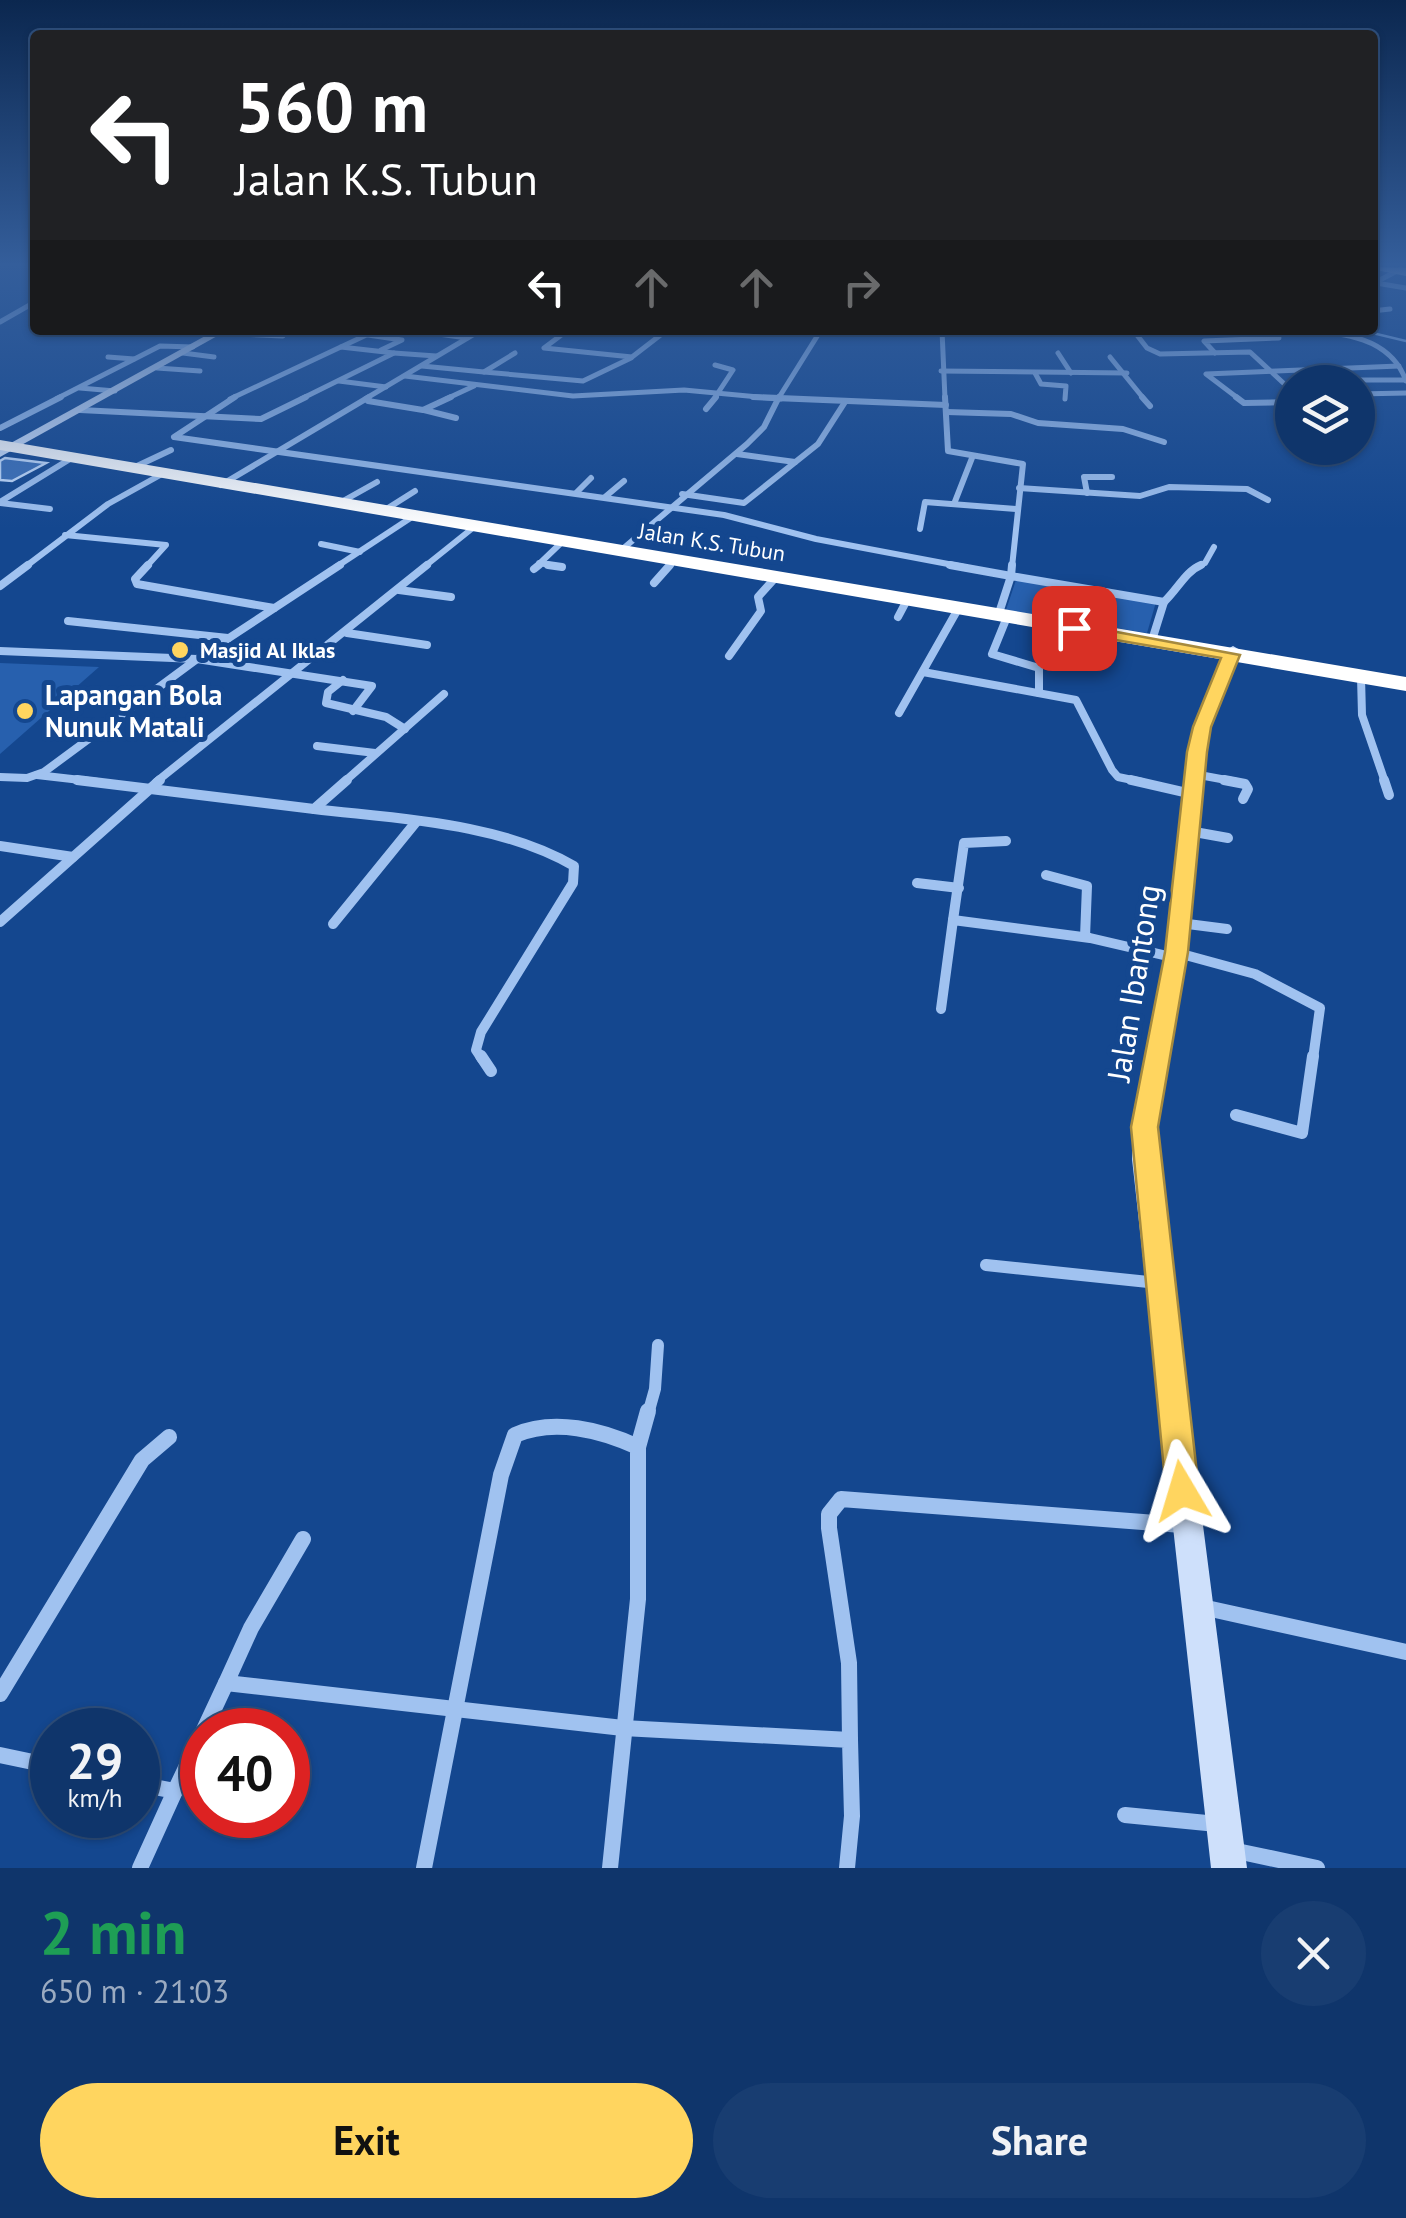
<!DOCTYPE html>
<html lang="en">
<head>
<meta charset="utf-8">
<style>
  :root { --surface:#0f356b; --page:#183d71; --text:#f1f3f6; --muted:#9babc1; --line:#2f507e; --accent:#ffd55f }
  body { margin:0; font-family:"PT Sans",sans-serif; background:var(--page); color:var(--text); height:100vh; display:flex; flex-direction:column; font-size:38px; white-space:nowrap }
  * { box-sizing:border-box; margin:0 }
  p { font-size:32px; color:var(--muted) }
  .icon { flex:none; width:55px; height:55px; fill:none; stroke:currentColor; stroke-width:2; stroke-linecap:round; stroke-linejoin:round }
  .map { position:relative; height:1868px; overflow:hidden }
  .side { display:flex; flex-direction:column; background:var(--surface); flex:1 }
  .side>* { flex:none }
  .top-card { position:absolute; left:30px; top:30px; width:1348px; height:305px; border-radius:10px; box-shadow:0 2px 8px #0004,0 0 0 2px var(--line); background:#202124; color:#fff; overflow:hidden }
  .buttons { position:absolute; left:1275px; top:365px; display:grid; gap:20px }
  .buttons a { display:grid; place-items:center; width:100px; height:100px; border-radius:50%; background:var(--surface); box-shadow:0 2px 8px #0004,0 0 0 2px var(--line); font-size:50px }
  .speed { position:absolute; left:30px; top:1708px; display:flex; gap:20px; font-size:50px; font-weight:700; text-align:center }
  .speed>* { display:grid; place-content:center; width:130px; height:130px; border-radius:50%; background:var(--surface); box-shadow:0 2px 8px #0004,0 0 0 2px var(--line); line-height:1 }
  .speed small { font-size:25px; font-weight:400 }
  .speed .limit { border:15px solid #d22; background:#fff; color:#111 }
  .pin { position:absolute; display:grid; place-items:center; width:85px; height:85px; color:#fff; margin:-42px; border-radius:20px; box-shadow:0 5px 15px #0006 }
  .me { position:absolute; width:110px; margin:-55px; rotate:353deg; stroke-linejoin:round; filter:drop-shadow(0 0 8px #0008) }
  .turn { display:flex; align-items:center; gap:35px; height:210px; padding:0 40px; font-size:45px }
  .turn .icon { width:130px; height:130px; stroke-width:2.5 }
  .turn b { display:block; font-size:70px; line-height:85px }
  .lanes { display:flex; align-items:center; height:95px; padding:0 40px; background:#0003; justify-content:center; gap:50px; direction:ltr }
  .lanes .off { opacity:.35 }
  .round { display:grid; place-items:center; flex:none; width:105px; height:105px; border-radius:52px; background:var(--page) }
  .headline { display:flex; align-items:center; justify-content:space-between; height:170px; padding:0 40px }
  h1 { font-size:60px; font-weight:800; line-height:75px; color:#1e9e55 }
  .cta { display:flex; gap:20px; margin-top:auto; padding:20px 40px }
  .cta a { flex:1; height:115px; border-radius:60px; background:var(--accent); color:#111; font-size:40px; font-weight:800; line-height:115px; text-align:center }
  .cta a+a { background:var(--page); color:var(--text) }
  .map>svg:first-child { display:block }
  .green { fill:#2760ae }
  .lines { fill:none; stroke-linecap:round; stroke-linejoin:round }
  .stream { stroke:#92bdf3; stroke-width:2.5 }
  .building { fill:#3d70b8; stroke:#c6ddfc; stroke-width:2.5 }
  .street-far5 { stroke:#a0c2f0; stroke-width:5 }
  .street-far4 { stroke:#a0c2f0; stroke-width:6 }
  .street-far3 { stroke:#a0c2f0; stroke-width:8 }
  .street-far2 { stroke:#a0c2f0; stroke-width:10 }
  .street-far1 { stroke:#a0c2f0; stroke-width:12 }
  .street { stroke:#a0c2f0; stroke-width:16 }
  .secondary { fill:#cee0fb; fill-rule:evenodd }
  .highway { fill:#fff; fill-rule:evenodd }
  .route { fill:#ffd55f; stroke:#a68a3e; stroke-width:2.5 }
  .poi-dot { fill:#ffd55f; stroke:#14478f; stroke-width:4 }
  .labels { text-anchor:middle; stroke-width:10; stroke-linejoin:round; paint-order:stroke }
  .far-street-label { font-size:22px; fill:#fff; stroke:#14478f }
  .far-poi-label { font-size:22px; font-weight:bold; fill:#fff; stroke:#14478f; text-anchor:start }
  .poi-label { font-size:28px; font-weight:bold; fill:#fff; stroke:#14478f; text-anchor:start }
  .near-street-label { font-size:32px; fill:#fff; stroke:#14478f }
</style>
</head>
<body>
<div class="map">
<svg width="1406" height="1868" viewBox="0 0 1406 1868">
  <rect width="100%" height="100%" fill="#14478f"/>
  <g class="green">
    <polygon points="1016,580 1156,602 1147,633 1006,610"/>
    <polygon points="0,663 99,667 0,754"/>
  </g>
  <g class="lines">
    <polyline class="stream" points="1360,330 1406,341"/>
  </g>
  <polygon class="building" points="5,458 46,463 12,481 0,480 0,461"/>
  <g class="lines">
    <g class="street-far5">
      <polyline points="1376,283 1406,288"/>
      <polyline points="1372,284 1401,269"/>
      <polyline points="1372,311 1390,309"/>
      <polyline points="0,322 35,302"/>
      <polyline points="410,330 467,338"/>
      <polyline points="568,330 544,348 632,357 667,330"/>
      <polyline points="942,330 945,399"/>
      <polyline points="1133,330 1147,348 1160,354 1250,352 1292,391"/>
      <path d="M 1298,330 C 1339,333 1390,335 1406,381"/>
      <polyline points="217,333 283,336"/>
      <polyline points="368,335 402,340 381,350"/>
      <polyline points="183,353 214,357"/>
      <polyline points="394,353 436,356"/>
      <polyline points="1058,353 1071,373"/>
      <polyline points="1215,353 1204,341 1279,338 1270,330"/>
      <polyline points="108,357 134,359"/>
      <polyline points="1110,357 1144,399"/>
      <polyline points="422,366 484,372 515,353"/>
      <polyline points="157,368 200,371"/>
      <polyline points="941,371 1127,373"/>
      <polyline points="484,372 583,381 631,358"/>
      <polyline points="1035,373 1041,384 1066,386 1065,399"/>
      <polyline points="405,376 573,396 684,390 781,399"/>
      <polyline points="1355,380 1405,380"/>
      <polyline points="339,381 386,387"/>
      <polyline points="80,388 115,391"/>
      <polyline points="1358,394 1406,393"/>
      <polyline points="56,399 160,346 193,347"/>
      <polyline points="230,399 377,330"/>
      <polyline points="301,399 394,353 341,347"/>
      <polyline points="365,399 481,330"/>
      <polyline points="446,399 474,386"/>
      <polyline points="714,399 733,370 715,365"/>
      <polyline points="778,399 821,330"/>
      <polyline points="1239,399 1206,374 1399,366"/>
    </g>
    <g class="street-far4">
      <polyline points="235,397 174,437 724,515 816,539 964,567"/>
      <polyline points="753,397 946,405"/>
      <polyline points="945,397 948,451 1023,464 1012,567"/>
      <polyline points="1142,397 1150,406"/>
      <polyline points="1236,397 1244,403 1292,402"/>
      <polyline points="368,401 423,410 451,397"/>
      <polyline points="706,409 716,397"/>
      <polyline points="80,410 261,419 306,397"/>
      <polyline points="424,410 456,418"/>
      <polyline points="947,412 1011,414 1038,423 1123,429 1164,442"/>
      <polyline points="0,428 61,397"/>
      <polyline points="1292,440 1287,442 1292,447"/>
      <polyline points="737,454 795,462"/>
      <polyline points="137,466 171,450"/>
      <polyline points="221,485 369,397"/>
      <polyline points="1019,488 1140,496 1169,487 1247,489 1268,500"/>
      <polyline points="576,493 591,478"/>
      <polyline points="1087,493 1084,477 1112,477"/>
      <polyline points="682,494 744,503 818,444 845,402"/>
      <polyline points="605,497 624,481"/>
      <polyline points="343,501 377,482"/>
      <polyline points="0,502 70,459"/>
      <polyline points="0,503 50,509"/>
      <polyline points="954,504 972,458"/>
      <polyline points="388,508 415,491"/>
      <polyline points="920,529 925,502 1016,509"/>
      <polyline points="65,535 166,545 146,567"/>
      <polyline points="321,544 360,552"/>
      <polyline points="619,552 747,444 764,427 779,397"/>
      <polyline points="539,563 562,567"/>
      <polyline points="25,567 108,504 162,474"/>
      <polyline points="336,567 412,517"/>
      <polyline points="424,567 474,527"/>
      <polyline points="536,567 562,542"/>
      <polyline points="668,567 673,561"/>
      <polyline points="1196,567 1205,563 1214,547"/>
    </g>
    <g class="street-far3">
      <polyline points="148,565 135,579 137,584 274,608"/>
      <polyline points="548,565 562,567"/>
      <polyline points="950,565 1011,576 1012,565"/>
      <polyline points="534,569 539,565"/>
      <polyline points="654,583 670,565"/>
      <polyline points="0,586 28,565"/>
      <polyline points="399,590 451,597"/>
      <path d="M 1164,602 C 1177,590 1186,571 1201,565"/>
      <polyline points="998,616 1011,576 1164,602 1153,637"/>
      <polyline points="898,617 907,600"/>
      <polyline points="1007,617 992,654 1039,668 1039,693"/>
      <polyline points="68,621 228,638"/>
      <polyline points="347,633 427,645"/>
      <polyline points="0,651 197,659 372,686 353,711"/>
      <polyline points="729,656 761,611 758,597 775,578"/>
      <polyline points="923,672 1076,700 1112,770 1118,777 1142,782"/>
      <polyline points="1361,677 1362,715 1385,782"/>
      <polyline points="343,680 328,692 326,703 386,717 405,729"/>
      <polyline points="899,713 958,609"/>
      <polyline points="317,746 375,753"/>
      <polyline points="1194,774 1237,782"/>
      <polyline points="37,775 98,782"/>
      <polyline points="0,777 27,778 44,772 197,659 340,565"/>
      <polyline points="156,782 427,565"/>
      <polyline points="344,782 444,694"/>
    </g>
    <g class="street-far2">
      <polyline points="77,780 314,809 347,780"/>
      <polyline points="1131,780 1192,794"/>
      <polyline points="1224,780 1245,784 1248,789 1243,799"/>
      <polyline points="1384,780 1389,795"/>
      <path d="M 314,809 C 399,819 498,822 574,866 L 573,883 L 481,1032 L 476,1050 L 482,1059"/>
      <polyline points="1189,831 1228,838"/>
      <polyline points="0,846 73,857"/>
      <polyline points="1046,875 1087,886 1085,937"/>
      <polyline points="917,883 959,888"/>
      <polyline points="953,920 964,843 1006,841"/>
      <polyline points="0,922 160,780"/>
      <polyline points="1180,923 1227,929"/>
      <polyline points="333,924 416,822"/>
      <polyline points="1178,953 1255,974 1320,1008 1313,1059"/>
      <polyline points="941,1009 953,920 1090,938 1176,958"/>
    </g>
    <g class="street-far1">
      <polyline points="481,1056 491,1071"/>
      <polyline points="1236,1115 1302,1133 1313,1056"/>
      <polyline points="986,1265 1158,1283"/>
      <polyline points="648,1414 655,1389 658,1345"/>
    </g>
    <g class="street">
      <polyline points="638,1447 648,1411"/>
      <polyline points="303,1539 251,1628 226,1683 623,1728 850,1740 852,1816 847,1868"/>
      <polyline points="1202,1607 1406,1652"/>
      <polyline points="0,1694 142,1460 169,1437"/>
      <polyline points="204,1730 226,1683"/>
      <polyline points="850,1740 849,1663 829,1528 829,1514 841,1499 1182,1525"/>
      <polyline points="0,1755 52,1766"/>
      <polyline points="138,1784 175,1791 140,1868"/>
      <polyline points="175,1791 202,1734"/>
      <polyline points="1125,1815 1217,1824"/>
      <polyline points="1232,1850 1317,1868"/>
      <path d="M 424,1868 L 501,1475 L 515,1435 C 554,1418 601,1430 638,1447 L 638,1599 L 610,1868"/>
    </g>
    <g class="secondary">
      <polygon points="216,330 228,330 0,457 0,449"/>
      <polygon points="1233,646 1240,650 1210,727 1205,752 1187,952 1157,1113 1156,1159 1247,1868 1211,1868 1132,1159 1133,1113 1167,952 1189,752 1194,727 1226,650"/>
    </g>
    <g class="highway">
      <polygon points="1374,267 1406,268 1406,276 1376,270"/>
      <polygon points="0,440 1406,677 1406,691 0,450"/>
    </g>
  </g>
  <linearGradient id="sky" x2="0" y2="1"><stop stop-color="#0b274f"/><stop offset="0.5" stop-color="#345e9b"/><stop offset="1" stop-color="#345e9b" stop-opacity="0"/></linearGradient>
  <rect width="1406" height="529" fill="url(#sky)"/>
  <polygon class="route" points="1074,624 1240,655 1211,727 1207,752 1188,952 1158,1127 1199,1491 1195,1502 1182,1506 1170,1502 1166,1491 1131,1127 1165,952 1187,752 1193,727 1221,658 1069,632 1066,628"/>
  <g class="poi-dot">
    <circle cx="180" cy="650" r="10"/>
    <circle cx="25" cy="711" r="10"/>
  </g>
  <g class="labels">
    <g class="far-street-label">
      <text transform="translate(712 542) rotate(9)" y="8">Jalan K.S. Tubun</text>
    </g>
    <g class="far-poi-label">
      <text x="200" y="658">Masjid Al Iklas</text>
    </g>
    <g class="poi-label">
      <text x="45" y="705">Lapangan Bola<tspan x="45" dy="32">Nunuk Matali</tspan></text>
    </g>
    <g class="near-street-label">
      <text transform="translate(1134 983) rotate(-81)" y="11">Jalan Ibantong</text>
    </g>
  </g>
</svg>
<div class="buttons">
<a><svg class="icon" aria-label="layers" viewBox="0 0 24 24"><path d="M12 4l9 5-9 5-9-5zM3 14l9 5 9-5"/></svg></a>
</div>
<div class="speed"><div>29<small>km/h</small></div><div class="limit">40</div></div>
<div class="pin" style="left:1074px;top:628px;background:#d93025"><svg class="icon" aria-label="arrive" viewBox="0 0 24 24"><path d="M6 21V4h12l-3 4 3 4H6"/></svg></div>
<svg class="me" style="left:1182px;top:1491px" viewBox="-20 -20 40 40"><path d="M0-17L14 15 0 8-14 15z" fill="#ffd55f" stroke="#fff" stroke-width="4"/></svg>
<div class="top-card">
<div class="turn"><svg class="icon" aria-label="left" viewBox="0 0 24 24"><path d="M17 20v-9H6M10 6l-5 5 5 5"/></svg><div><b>560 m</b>Jalan K.S. Tubun</div></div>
<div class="lanes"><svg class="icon" aria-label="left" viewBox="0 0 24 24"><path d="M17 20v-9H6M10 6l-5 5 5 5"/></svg><svg class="icon off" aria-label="ahead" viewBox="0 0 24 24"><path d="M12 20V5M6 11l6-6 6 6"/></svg><svg class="icon off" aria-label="ahead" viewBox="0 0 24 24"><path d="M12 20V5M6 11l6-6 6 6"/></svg><svg class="icon off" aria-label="right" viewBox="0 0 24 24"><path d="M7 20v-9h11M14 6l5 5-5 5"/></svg></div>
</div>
</div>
<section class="side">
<div class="headline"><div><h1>2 min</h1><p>650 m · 21:03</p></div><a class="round"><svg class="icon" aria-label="close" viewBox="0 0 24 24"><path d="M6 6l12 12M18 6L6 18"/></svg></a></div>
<div class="cta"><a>Exit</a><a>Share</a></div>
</section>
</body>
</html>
